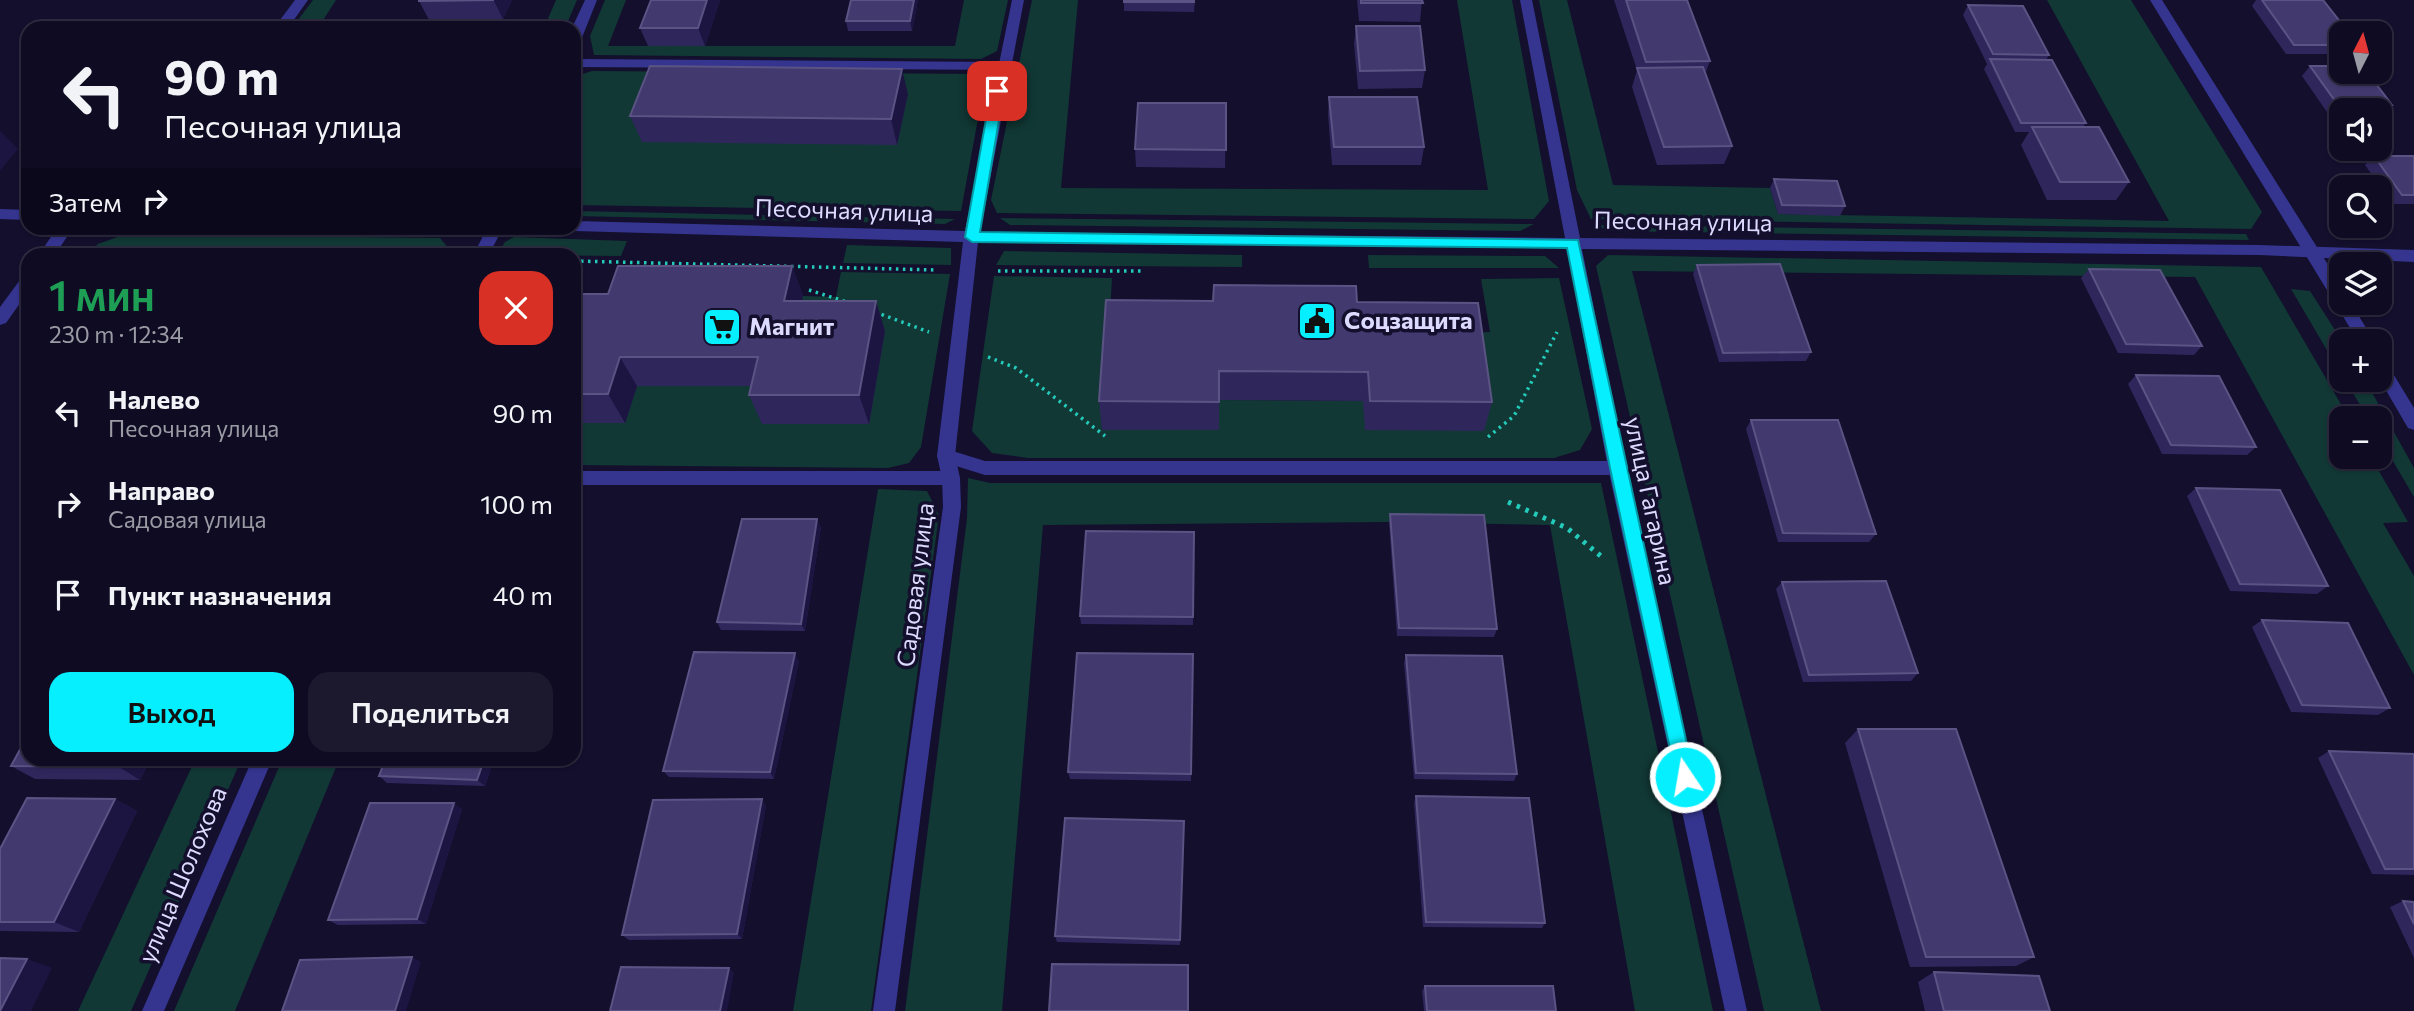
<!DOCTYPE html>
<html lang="ru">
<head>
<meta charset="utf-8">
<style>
  :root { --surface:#0e0b22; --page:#1c192f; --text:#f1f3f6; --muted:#9b9ba5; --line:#2e2b40; --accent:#06efff }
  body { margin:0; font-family:Commissioner,sans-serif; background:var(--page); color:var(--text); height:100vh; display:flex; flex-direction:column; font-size:26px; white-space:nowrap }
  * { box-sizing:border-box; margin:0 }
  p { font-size:23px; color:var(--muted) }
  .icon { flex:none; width:38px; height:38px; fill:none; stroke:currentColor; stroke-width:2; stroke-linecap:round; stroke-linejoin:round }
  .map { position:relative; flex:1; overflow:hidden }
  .details { position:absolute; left:21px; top:248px; width:560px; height:518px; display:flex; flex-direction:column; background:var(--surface); border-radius:21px; box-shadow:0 2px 5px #0004,0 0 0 2px var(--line) }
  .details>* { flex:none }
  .banner { position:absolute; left:21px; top:21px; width:560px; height:214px; border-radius:21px; box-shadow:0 2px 5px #0004,0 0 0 2px var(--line); background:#0e0b22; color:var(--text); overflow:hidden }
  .needle { width:46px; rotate:6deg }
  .tools { position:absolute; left:2329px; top:21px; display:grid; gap:14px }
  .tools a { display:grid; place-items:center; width:63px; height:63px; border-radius:14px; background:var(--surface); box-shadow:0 2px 5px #0004,0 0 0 2px var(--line); font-size:35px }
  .pin { position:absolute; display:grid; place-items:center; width:60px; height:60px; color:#fff; margin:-30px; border-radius:14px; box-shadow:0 4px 10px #0006 }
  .me { position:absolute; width:77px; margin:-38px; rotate:348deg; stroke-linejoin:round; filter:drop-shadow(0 0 5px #0008) }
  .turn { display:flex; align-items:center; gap:24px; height:147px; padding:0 28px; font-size:32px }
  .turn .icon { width:91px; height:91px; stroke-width:2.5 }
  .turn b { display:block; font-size:49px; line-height:60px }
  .then { display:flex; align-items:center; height:66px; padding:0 28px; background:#0003; gap:14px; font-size:26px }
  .round { display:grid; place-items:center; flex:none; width:74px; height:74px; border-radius:21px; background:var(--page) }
  .summary { display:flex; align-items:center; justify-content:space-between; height:119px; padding:0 28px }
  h1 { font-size:42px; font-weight:600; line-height:52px; color:#1e9e55 }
  .primary-button { display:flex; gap:14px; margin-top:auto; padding:14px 28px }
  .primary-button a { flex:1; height:80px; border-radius:21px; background:var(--accent); color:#111; font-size:28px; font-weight:600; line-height:80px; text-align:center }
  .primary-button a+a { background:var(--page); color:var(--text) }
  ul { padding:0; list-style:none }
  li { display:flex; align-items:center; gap:21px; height:91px; padding:0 28px }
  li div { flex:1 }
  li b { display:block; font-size:26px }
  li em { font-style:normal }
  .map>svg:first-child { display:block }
  .green { fill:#113835 }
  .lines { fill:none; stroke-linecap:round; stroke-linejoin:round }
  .path-far1 { stroke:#24caba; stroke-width:3.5; stroke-dasharray:2.5 4.5; stroke-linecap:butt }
  .path { stroke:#24caba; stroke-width:5; stroke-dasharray:3.5 6; stroke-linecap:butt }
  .service { fill:#353590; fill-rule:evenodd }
  .minor { fill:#353590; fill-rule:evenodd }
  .tertiary { fill:#353590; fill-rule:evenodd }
  .wall { fill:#2f275c }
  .shaded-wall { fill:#1c1542 }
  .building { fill:#423a6e; stroke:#5a5384; stroke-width:2 }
  .route { fill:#06efff; stroke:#049ba6; stroke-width:2 }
  .labels { text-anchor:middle; stroke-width:7; stroke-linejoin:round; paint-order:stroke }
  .street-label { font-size:24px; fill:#dddaff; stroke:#130f2d }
  .poi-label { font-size:24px; font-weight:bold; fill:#dddaff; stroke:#130f2d; text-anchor:start }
</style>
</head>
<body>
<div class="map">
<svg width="2414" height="1011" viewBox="0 0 2414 1011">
  <rect width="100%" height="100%" fill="#130f2d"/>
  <g class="green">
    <polygon points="313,0 336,0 318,28 292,28"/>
    <polygon points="556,0 577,0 565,28 544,28"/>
    <polygon points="605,0 626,0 608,46 955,46 964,0 1008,0 997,51 981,59 594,55 590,36"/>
    <polygon points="1032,0 1078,0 1061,188 1488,190 1457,0 1512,0 1549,201 1534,219 997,213 991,200"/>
    <polygon points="1539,0 1567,0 1613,185 1770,188 1778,214 2169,221 2047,0 2131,0 2262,212 2251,229 1591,219 1577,190"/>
    <polygon points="592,71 978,74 985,81 961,211 574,205 574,84 577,76"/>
    <polygon points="574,211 955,219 945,224 574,216"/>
    <polygon points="1000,218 1534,224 1520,231 1010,225"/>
    <polygon points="1597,225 2246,234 2249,240 1607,231"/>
    <polygon points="126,234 440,238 454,255 141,256 141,251 87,255 98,244"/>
    <polygon points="514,237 627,241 621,256 497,255 505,242"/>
    <polygon points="847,245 951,248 951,265 843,263"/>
    <polygon points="1004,251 1242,255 1242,267 996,265"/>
    <polygon points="1368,255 1545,256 1559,268 1369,268"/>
    <polygon points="1608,255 2261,267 2349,418 2342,418 2342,457 2371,457 2408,522 2383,523 2414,576 2414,675 2195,277 1632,271 1821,1011 1764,1011 1596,266"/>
    <polygon points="841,272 950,274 921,447 909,463 888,468 574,465 574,423 625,423 637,386 771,386 762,423 795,331 803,296 836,297"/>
    <polygon points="994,276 1112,278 1109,330 1219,400 1363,401 1470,333 1490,332 1481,279 1559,278 1592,429 1580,450 1554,458 1028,458 992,453 972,431"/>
    <polygon points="2291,289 2310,291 2342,341 2341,374"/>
    <polygon points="2345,380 2365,380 2414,468 2414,497 2380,439 2380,418 2368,418"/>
    <polygon points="968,478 990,483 1601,483 1713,1011 1635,1011 1550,525 1389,522 1043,525 1002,1011 905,1011 967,518"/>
    <polygon points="878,489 927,491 939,515 871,1011 793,1011"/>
    <polygon points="195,760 241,760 131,1011 78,1011"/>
    <polygon points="282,760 339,760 235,1011 174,1011"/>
  </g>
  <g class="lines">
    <g class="path-far1">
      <polyline points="574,261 937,270"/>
      <polyline points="998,271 1144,271"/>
      <polyline points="809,290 850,303"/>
      <polyline points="875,312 929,332"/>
      <polyline points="988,357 1016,368 1105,436"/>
      <polyline points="1488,437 1514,416 1557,332"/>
    </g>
    <polyline class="path" points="1508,502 1567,528 1602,557"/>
    <g class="service">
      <polygon points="574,59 1002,62 1009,66 1002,70 574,67"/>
      <polygon points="946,449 985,461 1617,461 1623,463 1626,468 1623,473 1617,475 985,475 940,461 937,456 940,451"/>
      <polygon points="574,471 951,471 957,473 960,478 957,483 951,485 574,485"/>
    </g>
    <g class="minor">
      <polygon points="295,0 308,0 288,28 274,28"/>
      <polygon points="585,0 597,0 581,40 574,44 572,28"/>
      <polygon points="1012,0 1024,0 980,232 1565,238 1520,0 1532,0 1580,238 2259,245 2414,250 2414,262 2259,255 1582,249 1626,468 1747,1011 1725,1011 1608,468 1567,248 978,242 955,456 960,478 961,507 895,1011 873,1011 943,507 942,478 937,456 963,242 574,231 567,228 574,228 574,221 965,231"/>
      <polygon points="0,209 28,210 28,220 0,219"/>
      <polygon points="57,228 73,228 54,256 38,256"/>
      <polygon points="487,228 503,228 488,256 473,256"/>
      <polygon points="28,274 28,292 6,323 0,325 0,307 23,276"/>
      <polygon points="252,760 272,760 164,1011 142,1011"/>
    </g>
    <g class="tertiary">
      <polygon points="2150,0 2162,0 2342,287 2342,303 2351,303 2374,341 2358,341"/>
      <polygon points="2380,360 2386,362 2414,408 2414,430 2408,428 2380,380"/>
    </g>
  </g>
  <g class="wall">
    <polygon points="419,0 512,0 503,19 429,20 419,1"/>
    <polygon points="651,0 720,0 705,46 648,46 640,28"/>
    <polygon points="851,0 918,0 912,31 848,31 846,21"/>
    <polygon points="1124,0 1195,0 1194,12 1124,11"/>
    <polygon points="1357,0 1422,0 1420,22 1359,21"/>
    <polygon points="1614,0 1687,0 1710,61 1705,74 1732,146 1724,164 1657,165 1632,87 1637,70"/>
    <polygon points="2256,0 2323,0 2342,33 2342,54 2286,54 2252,6"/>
    <polygon points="1968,5 2049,55 2046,60 2086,123 2083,127 2129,182 2116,200 2047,200 2021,145 2029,132 2015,132 1984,69 1987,64 1963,15"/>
    <polygon points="1356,26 1425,70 1422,88 1358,89 1354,44"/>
    <polygon points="2310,66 2392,105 2384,115 2380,115 2380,110 2342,110 2342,115 2329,115 2302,76"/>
    <polygon points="908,94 897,145 642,142 630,116"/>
    <polygon points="1329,97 1424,147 1421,165 1332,165 1328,115"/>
    <polygon points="1226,103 1225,168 1136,167 1135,149"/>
    <polygon points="2374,156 2414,156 2414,204 2393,204 2365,165"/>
    <polygon points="1774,179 1845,206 1840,216 1778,214 1770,188"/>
    <polygon points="1697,265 1811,352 1806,361 1719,362 1693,274"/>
    <polygon points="792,266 803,296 802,301 876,301 885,331 869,424 762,424 749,395 751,386 637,386 625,423 574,423 574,294 608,294"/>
    <polygon points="2089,269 2202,346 2194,355 2118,353 2081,278"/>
    <polygon points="1357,302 1492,402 1484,431 1365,430 1363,401 1219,400 1219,430 1102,430 1099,401"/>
    <polygon points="2136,375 2256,447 2247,455 2162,454 2128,384"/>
    <polygon points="1751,420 1876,534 1869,542 1778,542 1746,429"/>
    <polygon points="2196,488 2328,586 2317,594 2230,591 2187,496"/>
    <polygon points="1390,514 1497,629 1494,637 1397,636 1389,522"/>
    <polygon points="821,527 805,631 721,630 717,622"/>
    <polygon points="1194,532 1193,625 1081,624 1080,616"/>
    <polygon points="1782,582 1918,673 1911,681 1803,682 1776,589"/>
    <polygon points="2262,620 2390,708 2378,715 2291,712 2252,627"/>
    <polygon points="1193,654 1191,781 1070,779 1068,772"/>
    <polygon points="1406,655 1517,774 1514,781 1414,779 1404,663"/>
    <polygon points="799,661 774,779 669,777 663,771"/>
    <polygon points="1858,729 2034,957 2016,966 1910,967 1845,743"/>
    <polygon points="2329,751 2414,754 2414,875 2372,874 2318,758"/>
    <polygon points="28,760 150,760 140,780 35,779 11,766"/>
    <polygon points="385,760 494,760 485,786 387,783 379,776"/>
    <polygon points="1416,796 1545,923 1542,928 1423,927 1414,803"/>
    <polygon points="115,799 137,811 79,932 0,931 0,849"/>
    <polygon points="766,805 742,939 629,940 622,935"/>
    <polygon points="462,809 426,924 338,925 328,920"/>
    <polygon points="1184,827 1180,945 1057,942 1055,936"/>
    <polygon points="2403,901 2414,902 2414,958 2390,907"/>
    <polygon points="1934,972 2050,1011 1925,1011 1918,982"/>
    <polygon points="1425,986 1556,1011 1424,1011 1422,991"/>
  </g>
  <g class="shaded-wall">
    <polygon points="494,0 512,0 503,19 494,1"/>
    <polygon points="707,0 720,0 705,46 698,28"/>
    <polygon points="914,0 918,0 912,31 910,21"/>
    <polygon points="902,69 908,94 897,145 891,119"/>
    <polygon points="0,131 18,149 0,171"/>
    <polygon points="792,266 803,296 795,331 784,301"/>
    <polygon points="876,301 885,331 869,424 859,395"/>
    <polygon points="620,357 637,386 625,423 608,394"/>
    <polygon points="817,519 821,527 805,631 801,624"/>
    <polygon points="795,653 799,661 774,779 770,772"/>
    <polygon points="122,760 150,760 140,780 119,767"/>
    <polygon points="484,760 494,760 485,786 477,780"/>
    <polygon points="115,799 137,811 79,932 54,922"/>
    <polygon points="762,799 766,805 742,939 737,934"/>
    <polygon points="454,803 462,809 426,924 417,919"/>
    <polygon points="412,957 421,962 406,1011 395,1011"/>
    <polygon points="27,959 52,968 31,1011 0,1011"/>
    <polygon points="729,968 734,973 727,1011 720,1011"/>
  </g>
  <g class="building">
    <polygon points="419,0 494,0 419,1"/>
    <polygon points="651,0 707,0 698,28 640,28"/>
    <polygon points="851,0 914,0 910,21 846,21"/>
    <rect x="1124" y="0" width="70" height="2"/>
    <polygon points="1361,0 1422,0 1423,3 1361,3"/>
    <polygon points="1626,0 1687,0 1710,61 1646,62"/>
    <polygon points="2262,0 2323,0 2349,33 2342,33 2342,45 2294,45"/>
    <polygon points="1968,5 2023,6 2049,55 1993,54"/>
    <polygon points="1356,26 1420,26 1425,70 1360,71"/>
    <polygon points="1990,59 2052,60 2086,123 2021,123"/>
    <polygon points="650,66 902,69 891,119 630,116"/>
    <polygon points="2310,66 2342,66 2342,72 2367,72 2392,105 2338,105"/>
    <polygon points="1703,67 1732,146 1664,147 1637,68"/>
    <polygon points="1329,97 1417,97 1424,147 1334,147"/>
    <polygon points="1138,103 1226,103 1226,150 1135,149"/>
    <polygon points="2032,127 2099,127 2129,182 2060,182"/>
    <polygon points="2374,156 2414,156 2414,195 2402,195"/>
    <polygon points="1774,179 1837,181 1845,206 1782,205"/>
    <polygon points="1780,264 1811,352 1723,353 1697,265"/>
    <polygon points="618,266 792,266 784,301 876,301 859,395 749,395 758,357 620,357 608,394 574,394 574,294 608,294"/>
    <polygon points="2089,269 2160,270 2202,346 2126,344"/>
    <polygon points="1214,285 1356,286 1357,302 1478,303 1492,402 1370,401 1368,372 1219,371 1219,402 1099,401 1106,300 1213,301"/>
    <polygon points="2136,375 2219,376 2256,447 2171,445"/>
    <polygon points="1751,420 1838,420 1876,534 1783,533"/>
    <polygon points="2196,488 2280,490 2328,586 2240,584"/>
    <polygon points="1390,514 1484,515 1497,629 1399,628"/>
    <polygon points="742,519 817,519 801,624 717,622"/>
    <polygon points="1086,531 1194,532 1193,617 1080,616"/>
    <polygon points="1886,581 1918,673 1809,675 1782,582"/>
    <polygon points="2262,620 2348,623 2390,708 2302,705"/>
    <polygon points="694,652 795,653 770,772 663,771"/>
    <polygon points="1077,653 1193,654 1191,774 1068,772"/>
    <polygon points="1406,655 1502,656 1517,774 1416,773"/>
    <polygon points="1858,729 1956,729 2034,957 1926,957"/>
    <polygon points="28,735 28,760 122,760 119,767 11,766"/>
    <polygon points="2329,751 2414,754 2414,869 2385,869"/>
    <polygon points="385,760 484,760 477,780 379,776"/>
    <polygon points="1416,796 1529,798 1545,923 1426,922"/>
    <polygon points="27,798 115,799 54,922 0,922 0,849"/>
    <polygon points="762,799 737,934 622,935 653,800"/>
    <polygon points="370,803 454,803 417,919 328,920"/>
    <polygon points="1065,818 1184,821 1180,940 1055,936"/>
    <polygon points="2403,901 2414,902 2414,924"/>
    <polygon points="412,957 395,1011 282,1011 300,960"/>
    <polygon points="0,958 27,959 0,1011"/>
    <polygon points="1052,964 1188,965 1188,1011 1049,1011"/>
    <polygon points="621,967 729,968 720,1011 610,1011"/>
    <polygon points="1934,972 2039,976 2050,1011 1944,1011"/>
    <polygon points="1425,986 1553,986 1556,1011 1427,1011"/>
  </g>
  <polygon class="route" points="997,87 1004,91 980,232 1578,240 1694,777 1691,783 1685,785 1679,783 1676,777 1610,468 1567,248 972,242 965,237 991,91"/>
  <defs>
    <symbol id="civic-square" viewBox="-11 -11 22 22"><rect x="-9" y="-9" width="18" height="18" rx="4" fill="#06efff" stroke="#130f2d"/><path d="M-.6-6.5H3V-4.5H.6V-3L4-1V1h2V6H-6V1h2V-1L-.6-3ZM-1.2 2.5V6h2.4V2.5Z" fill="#111"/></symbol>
    <symbol id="supermarket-square" viewBox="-11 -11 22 22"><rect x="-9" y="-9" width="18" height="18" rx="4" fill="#06efff" stroke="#130f2d"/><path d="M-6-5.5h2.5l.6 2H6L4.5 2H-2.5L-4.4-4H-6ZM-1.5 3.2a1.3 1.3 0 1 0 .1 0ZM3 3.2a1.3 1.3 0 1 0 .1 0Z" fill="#111"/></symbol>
  </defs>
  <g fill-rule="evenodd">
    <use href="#civic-square" x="1295" y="299" width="44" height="44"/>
    <use href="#supermarket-square" x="700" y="305" width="44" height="44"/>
  </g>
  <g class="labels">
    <g class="street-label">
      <text transform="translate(844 211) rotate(2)" y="8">Песочная улица</text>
      <text transform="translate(1683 222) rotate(1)" y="8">Песочная улица</text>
      <text transform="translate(1650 501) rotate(78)" y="8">улица Гагарина</text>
      <text transform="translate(916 585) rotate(-83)" y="8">Садовая улица</text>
      <text transform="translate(183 875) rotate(-67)" y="8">улица Шолохова</text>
    </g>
    <g class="poi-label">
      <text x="1344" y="329">Соцзащита</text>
      <text x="749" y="335">Магнит</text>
    </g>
  </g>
</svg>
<div class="tools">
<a><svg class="needle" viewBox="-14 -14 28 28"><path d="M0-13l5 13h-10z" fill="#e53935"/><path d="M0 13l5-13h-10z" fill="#9b9ba5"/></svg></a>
<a><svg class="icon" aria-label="sound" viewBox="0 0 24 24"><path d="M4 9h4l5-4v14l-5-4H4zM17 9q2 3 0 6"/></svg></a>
<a><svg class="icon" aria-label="search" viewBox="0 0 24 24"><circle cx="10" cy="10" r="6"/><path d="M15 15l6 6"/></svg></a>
<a><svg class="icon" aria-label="layers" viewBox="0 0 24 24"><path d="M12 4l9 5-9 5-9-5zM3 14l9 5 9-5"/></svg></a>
<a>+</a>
<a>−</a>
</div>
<div class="pin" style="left:997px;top:91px;background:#d93025"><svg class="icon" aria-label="arrive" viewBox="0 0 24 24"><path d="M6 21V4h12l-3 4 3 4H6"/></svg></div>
<svg class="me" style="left:1685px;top:777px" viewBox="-20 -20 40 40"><circle r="17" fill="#06efff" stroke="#fff" stroke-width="3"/><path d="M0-11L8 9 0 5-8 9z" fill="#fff"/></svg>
<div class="banner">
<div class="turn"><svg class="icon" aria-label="left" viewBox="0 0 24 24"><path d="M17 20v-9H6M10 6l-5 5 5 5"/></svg><div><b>90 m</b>Песочная улица</div></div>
<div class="then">Затем<svg class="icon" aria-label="right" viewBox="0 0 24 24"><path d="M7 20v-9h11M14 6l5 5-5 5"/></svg></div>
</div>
<section class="details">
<div class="summary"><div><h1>1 мин</h1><p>230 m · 12:34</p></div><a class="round" style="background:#d93025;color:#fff"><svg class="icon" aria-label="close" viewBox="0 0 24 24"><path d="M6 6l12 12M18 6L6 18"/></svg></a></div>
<ul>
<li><svg class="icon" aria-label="left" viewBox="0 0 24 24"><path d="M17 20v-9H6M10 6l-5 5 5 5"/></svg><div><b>Налево</b><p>Песочная улица</p></div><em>90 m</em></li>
<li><svg class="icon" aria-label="right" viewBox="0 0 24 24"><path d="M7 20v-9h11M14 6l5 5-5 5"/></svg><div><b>Направо</b><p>Садовая улица</p></div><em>100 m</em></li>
<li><svg class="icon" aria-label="arrive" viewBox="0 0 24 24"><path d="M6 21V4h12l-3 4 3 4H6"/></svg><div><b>Пункт назначения</b></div><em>40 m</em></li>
</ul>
<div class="primary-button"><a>Выход</a><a>Поделиться</a></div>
</section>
</div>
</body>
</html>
